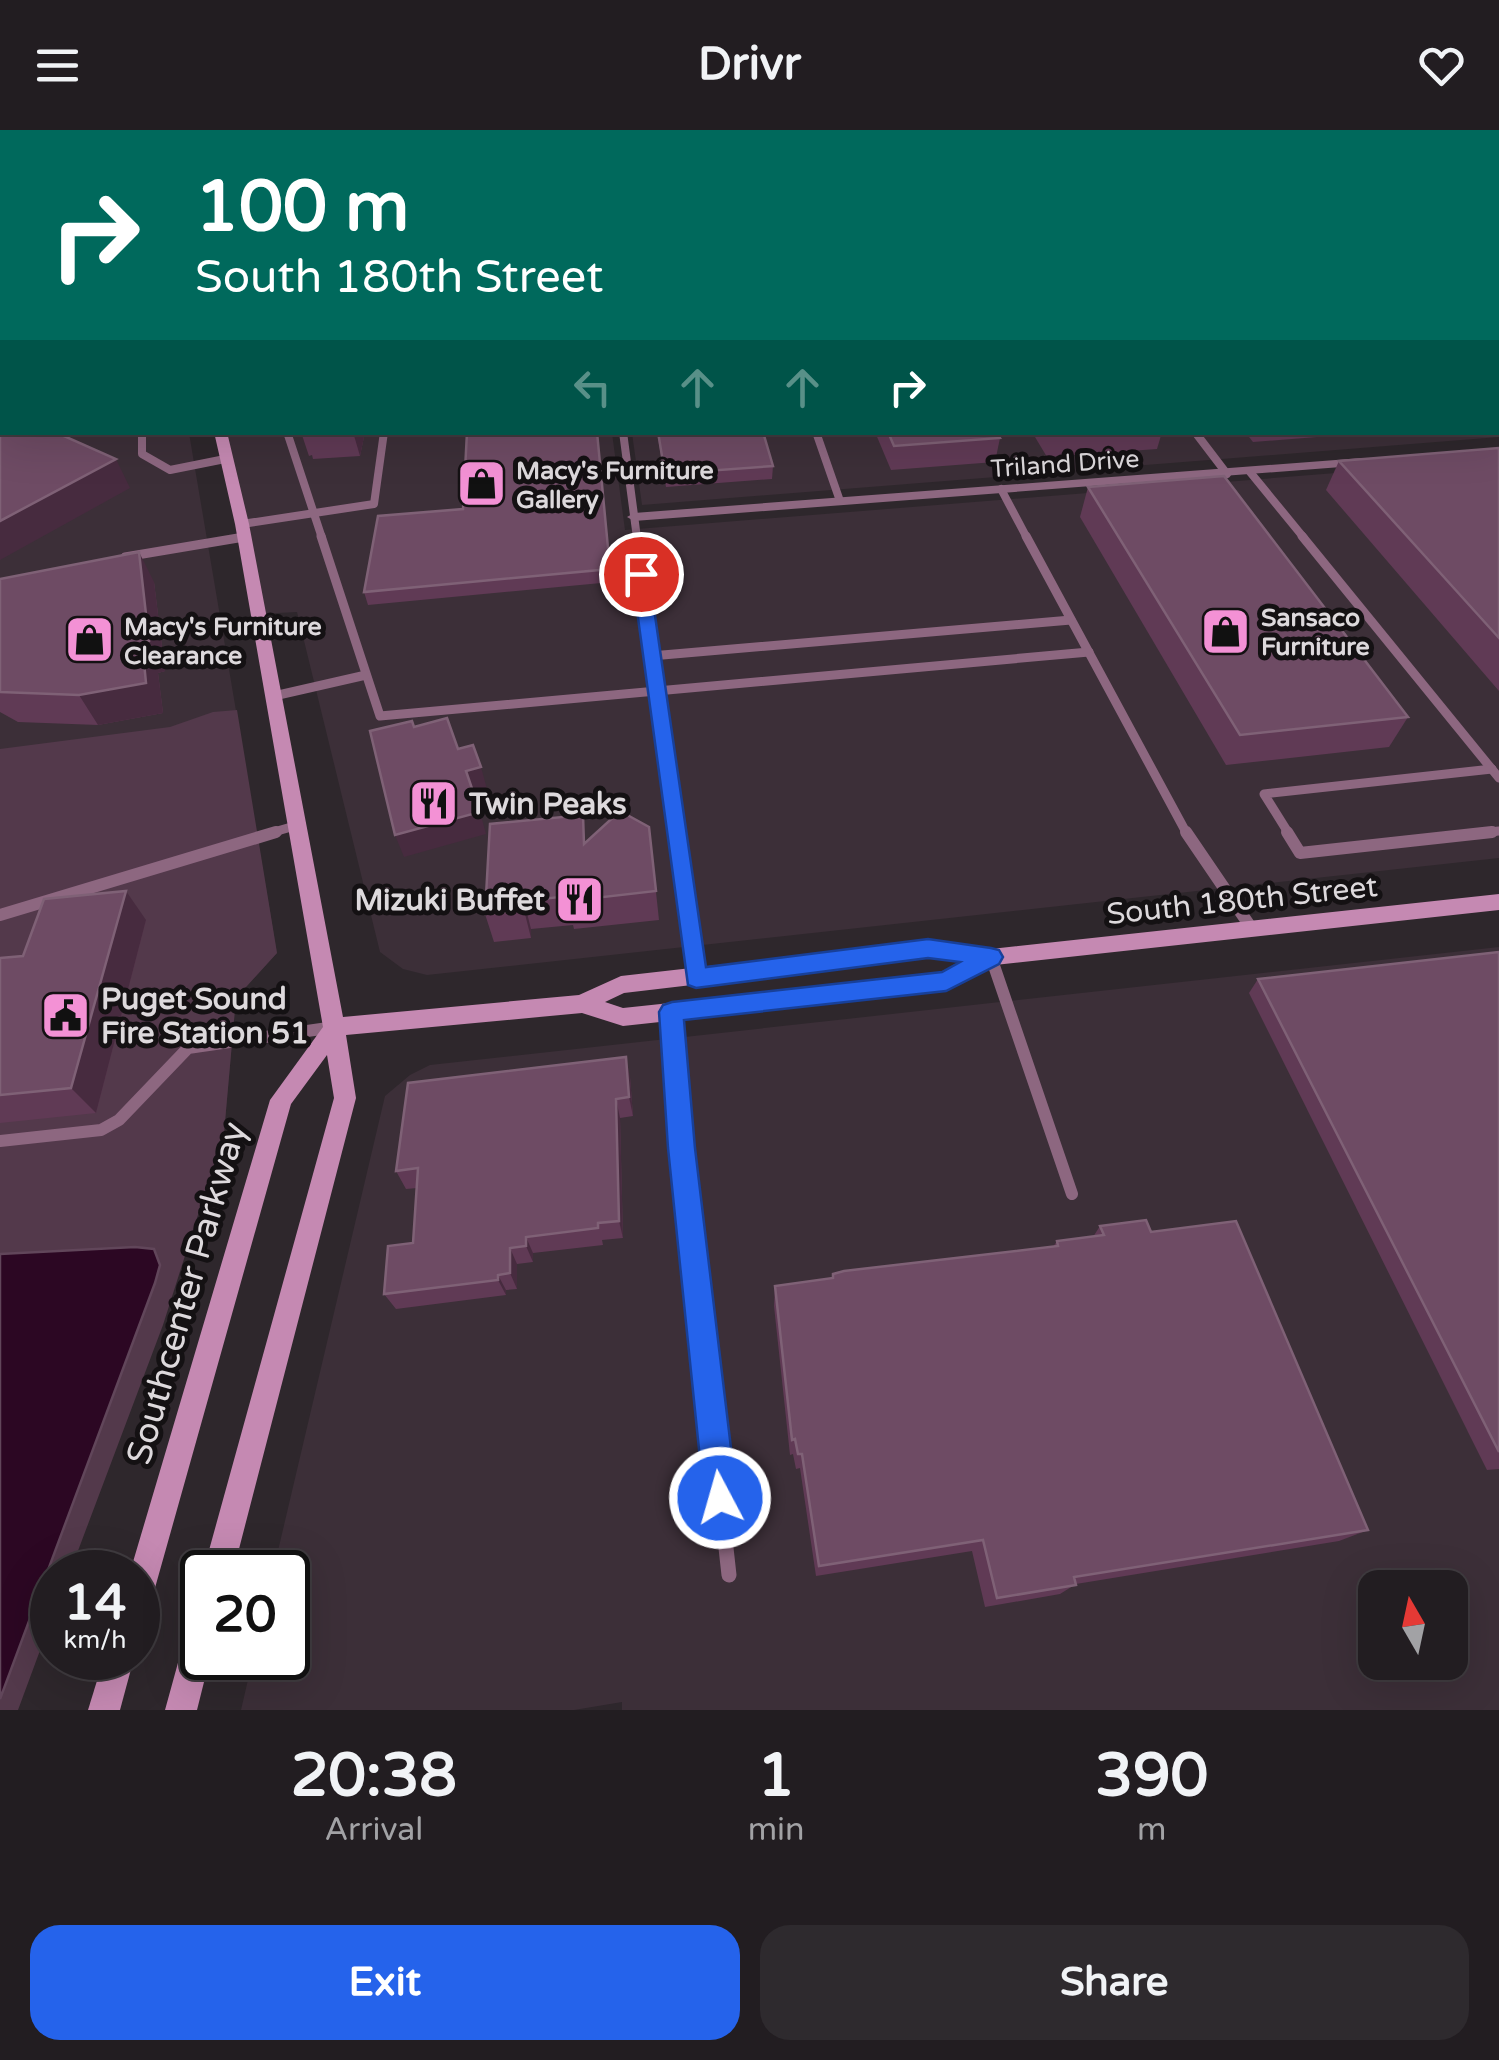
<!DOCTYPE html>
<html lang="en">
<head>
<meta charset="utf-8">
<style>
  :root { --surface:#221d21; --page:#2e2a2e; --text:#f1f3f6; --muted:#a2a2a5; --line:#3f3b3f; --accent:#2563eb }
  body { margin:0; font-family:"Varela Round",sans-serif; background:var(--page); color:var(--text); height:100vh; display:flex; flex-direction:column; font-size:38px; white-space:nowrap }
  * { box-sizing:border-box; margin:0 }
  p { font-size:32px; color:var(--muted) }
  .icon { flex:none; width:55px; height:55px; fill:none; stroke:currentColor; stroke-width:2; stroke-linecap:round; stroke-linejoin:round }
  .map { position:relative; height:1580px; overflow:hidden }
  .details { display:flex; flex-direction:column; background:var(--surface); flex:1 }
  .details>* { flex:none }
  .hud { position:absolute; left:0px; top:0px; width:1500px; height:305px; box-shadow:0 10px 40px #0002,0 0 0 2px var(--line); background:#00695c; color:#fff; overflow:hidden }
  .needle { width:65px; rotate:351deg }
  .controls { position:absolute; left:1358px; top:1440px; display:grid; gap:20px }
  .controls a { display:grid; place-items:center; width:110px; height:110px; border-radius:20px; background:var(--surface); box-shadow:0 10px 40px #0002,0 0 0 2px var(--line); font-size:50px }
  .speed { position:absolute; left:30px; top:1420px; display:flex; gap:20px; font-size:50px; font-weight:700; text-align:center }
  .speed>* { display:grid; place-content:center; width:130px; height:130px; border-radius:50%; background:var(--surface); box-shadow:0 10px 40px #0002,0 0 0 2px var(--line); line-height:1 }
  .speed small { font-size:25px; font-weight:400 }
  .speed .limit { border:5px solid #111; border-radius:15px; background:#fff; color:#111 }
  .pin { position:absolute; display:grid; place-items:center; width:85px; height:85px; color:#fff; margin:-42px; border:5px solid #fff; border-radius:50%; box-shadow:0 2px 10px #0007 }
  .me { position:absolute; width:110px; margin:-55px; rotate:354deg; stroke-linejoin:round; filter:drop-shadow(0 0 8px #0008) }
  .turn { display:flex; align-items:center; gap:35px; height:210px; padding:0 30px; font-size:45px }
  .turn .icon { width:130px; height:130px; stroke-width:2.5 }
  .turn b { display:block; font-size:70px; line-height:85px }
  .lanes { display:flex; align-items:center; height:95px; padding:0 30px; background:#0003; justify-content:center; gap:50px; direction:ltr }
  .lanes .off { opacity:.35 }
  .eta { display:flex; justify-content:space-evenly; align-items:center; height:170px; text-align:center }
  .eta b { font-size:60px; font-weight:800; line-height:70px }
  .action { display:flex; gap:20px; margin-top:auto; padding:20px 30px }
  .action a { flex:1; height:115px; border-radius:30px; background:var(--accent); color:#fff; font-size:40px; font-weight:800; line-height:115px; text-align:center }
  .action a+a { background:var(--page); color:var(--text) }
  header { display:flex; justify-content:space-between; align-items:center; height:130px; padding:0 30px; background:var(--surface); font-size:45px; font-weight:800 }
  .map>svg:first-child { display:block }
  .built { fill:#3c2f38; fill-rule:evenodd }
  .green { fill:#53394b }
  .water { fill:#2c0723; stroke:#61465a; stroke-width:2.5 }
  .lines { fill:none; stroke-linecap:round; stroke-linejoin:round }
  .lane-far4 { stroke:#8d6780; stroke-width:5 }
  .lane-far3 { stroke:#8d6780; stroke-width:8 }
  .lane-far2 { stroke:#8d6780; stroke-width:9 }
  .lane-far1 { stroke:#8d6780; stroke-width:12 }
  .lane { stroke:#8d6780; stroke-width:15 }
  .street { fill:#8d6780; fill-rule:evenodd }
  .secondary { fill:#c589b2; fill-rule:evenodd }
  .wall { fill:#603a55 }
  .shaded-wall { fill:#472b3f }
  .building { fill:#6e4b64; stroke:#7f6176; stroke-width:2.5 }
  .route { fill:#2563eb; stroke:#184099; stroke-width:2.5 }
  .labels { text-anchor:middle; stroke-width:10; stroke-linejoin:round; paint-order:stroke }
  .far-street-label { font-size:25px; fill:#ddd9dc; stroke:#141113 }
  .far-poi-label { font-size:25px; font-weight:bold; fill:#ddd9dc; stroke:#141113; text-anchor:start }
  .poi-label { font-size:30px; font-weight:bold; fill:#ddd9dc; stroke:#141113; text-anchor:start }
  .street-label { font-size:30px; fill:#ddd9dc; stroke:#141113 }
  .near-street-label { font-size:35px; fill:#ddd9dc; stroke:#141113 }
</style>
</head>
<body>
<header><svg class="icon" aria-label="menu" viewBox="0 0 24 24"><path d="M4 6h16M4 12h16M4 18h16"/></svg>Drivr<svg class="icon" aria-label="heart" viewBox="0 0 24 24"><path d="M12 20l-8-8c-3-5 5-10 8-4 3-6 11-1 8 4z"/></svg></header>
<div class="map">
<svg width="1499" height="1580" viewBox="0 0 1499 1580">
  <rect width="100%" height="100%" fill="#2e272c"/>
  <g class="built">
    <polygon points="0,0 577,2 2,2 2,302 189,303 277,823 236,868 224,1003 0,1069"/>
    <polygon points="1498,205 1499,307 642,375 632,303 1498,302"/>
    <polygon points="221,303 612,303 625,400 1499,330 1499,728 427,845 403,839 380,822 297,482 259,484"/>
    <path d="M 1499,817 L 1499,1580 L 622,1580 L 622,1572 L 574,1580 L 241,1580 L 253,1528 L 288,1528 L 288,1442 L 273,1442 L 385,966 L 410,945 L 430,935 ZM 1375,1458 L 1450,1458 L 1450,1532 L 1375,1532 Z"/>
  </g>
  <polygon class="green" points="237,580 277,823 236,868 224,1003 163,1195 70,1442 52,1442 52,1488 18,1580 0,1580 0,619 170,597 213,582"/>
  <polygon class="water" points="135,1117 154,1119 160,1135 155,1153 0,1569 0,1124"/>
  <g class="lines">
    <g class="lane-far4">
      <polyline points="1095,0 1102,2"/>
      <polyline points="1268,1 1288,0"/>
      <polyline points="1190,2 1236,0"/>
    </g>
    <g class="lane-far3">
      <polyline points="142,302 142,324 170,340 225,329"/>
      <polyline points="287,302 322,408"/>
      <polyline points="623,302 637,408"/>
      <polyline points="816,302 840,371"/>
      <polyline points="1195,302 1227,344"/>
      <polyline points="1250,342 1304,408"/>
      <polyline points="1001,359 1027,408"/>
      <polyline points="242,394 374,374 384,302"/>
      <polyline points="238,408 244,407"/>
    </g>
    <g class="lane-far2">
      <polyline points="321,406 380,586 1089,522"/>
      <polyline points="637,406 677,704"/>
      <polyline points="1026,406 1187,704"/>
      <polyline points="1302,406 1499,648"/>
      <polyline points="125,427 244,407"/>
      <polyline points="651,526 1071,490"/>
      <polyline points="274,566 366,545"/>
      <polyline points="267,704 298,695"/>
      <polyline points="1289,704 1264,664 1492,639"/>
      <polyline points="1469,704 1499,701"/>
    </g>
    <g class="lane-far1">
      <polyline points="676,702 696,848"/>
      <polyline points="1186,702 1252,799"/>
      <polyline points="1287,702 1300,723 1492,702"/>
      <polyline points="0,785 276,702"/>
      <polyline points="991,827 1072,1064"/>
      <polyline points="672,882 690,1087"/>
      <polyline points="0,1011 101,1000 119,990 188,918 335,897"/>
    </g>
    <polyline class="lane" points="689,1084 729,1445"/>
    <polygon class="street" points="1362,328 1369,332 1367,335 634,391 627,387 634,383"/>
    <g class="secondary">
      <rect x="155" y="0" width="8" height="2"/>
      <polygon points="1263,0 1273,0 1274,2 1265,2"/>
      <rect x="1498" y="176" width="1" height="7"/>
      <path d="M 214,302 L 227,302 L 249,394 L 343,887 L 579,865 L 621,846 L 928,811 L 991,819 L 1499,764 L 1499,780 L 995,835 L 946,861 L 623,896 L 582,883 L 346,905 L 356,968 L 233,1442 L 203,1442 L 334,968 L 327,925 L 291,974 L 153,1465 L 148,1475 L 138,1480 L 138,1442 L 130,1442 L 270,970 L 323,897 L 235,394 ZM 928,827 L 964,832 L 943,844 L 623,878 L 605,872 L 624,863 Z"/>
      <polygon points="202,1485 202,1528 210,1528 197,1580 165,1580 187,1500 191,1489"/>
      <polygon points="104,1528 134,1528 120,1580 88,1580"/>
    </g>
  </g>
  <g class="wall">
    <polygon points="1129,0 1230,0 1233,2 1132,2"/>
    <polygon points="1338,0 1499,0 1499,115 1498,114 1498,2 1342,2"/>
    <polygon points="301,302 365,302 360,326 313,329 312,325 309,326"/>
    <polygon points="597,302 612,452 368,475 364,462 463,379"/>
    <polygon points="657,302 763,302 773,336 772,349 666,357"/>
    <polygon points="875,302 997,302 1000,308 995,332 891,340"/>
    <polygon points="1032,302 1162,302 1157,319 1047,327"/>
    <polygon points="1245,302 1380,302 1253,312"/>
    <polygon points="1499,318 1499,561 1326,360 1339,331"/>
    <polygon points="1088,357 1408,587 1389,617 1226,635 1080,387"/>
    <polygon points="0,449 154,452 165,541 158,543 163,583 98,595 18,592 0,582"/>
    <polygon points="649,697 659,790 574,799 573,795 531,799 531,808 494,812 485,784 587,711"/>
    <polygon points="146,790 96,983 0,993 0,828 23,826"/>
    <polygon points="1499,822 1499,1339 1487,1340 1249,863 1258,849"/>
    <polygon points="630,947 633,986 620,988 623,1108 602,1110 603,1115 533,1123 533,1132 517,1134 517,1159 506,1160 506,1165 396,1179 384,1164 413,1113 417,1058 406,1059 396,1041"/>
    <polygon points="1100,1096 1151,1102 1368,1400 1339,1411 1076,1454 1060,1464 985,1477 972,1421 816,1446 800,1338 796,1339 793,1324 790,1325 774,1176 775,1156 832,1148 833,1144 1053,1117 1057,1111 1093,1107"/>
  </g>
  <g class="shaded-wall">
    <polygon points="353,302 365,302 360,326"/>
    <polygon points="116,329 130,358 0,430 0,391"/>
    <polygon points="139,422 154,452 165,541 158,543 163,583 98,595 79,565 142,512"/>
    <polygon points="481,637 487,659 472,663 466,641"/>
    <polygon points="480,682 486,704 404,727 395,705"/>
    <polygon points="126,761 146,790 96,983 71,958"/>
    <polygon points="524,771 531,799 531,808 524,780"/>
    <polygon points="626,927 630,947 633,986 629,967"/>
    <polygon points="616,969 620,988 623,1108 619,1091"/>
    <polygon points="526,1107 533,1123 533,1132 526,1116"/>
    <polygon points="510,1118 517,1134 517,1159 510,1143"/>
    <polygon points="498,1145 506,1160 506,1165 498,1150"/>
  </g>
  <g class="building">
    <polygon points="190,0 246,0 246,2 188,2"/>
    <rect x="410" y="0" width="266" height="2"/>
    <polygon points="757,0 1047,0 1050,2 758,2"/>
    <polygon points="1159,0 1230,0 1233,2 1165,2"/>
    <polygon points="1363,0 1488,0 1492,2 1367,2"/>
    <polygon points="1498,6 1499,7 1499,94 1498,93"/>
    <polygon points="1498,253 1499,254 1499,276 1498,276"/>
    <polygon points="0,279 2,280 2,302 55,302 116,329 0,391"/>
    <polygon points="306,302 348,302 305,305"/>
    <polygon points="467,302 597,302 610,439 364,462 378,386 463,379"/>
    <polygon points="658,302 763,302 773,336 665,344"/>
    <polygon points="888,302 997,302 1000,308 894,316"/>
    <polygon points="1499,318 1499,508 1339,331"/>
    <polygon points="1224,346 1408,587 1240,605 1088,357"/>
    <polygon points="139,422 149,511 142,512 146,553 79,565 0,562 0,449"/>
    <polygon points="447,588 458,619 473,615 481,637 466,641 480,682 395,705 370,601 412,591 414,597"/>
    <polygon points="620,681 649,697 656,761 569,771 568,766 524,771 524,780 485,784 490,694 583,685 584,714"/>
    <polygon points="126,761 71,958 0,965 0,828 23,826 44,769"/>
    <polygon points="1499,822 1499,1322 1258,849"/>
    <polygon points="626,927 629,967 616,969 619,1091 598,1093 598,1098 526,1107 526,1116 510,1118 510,1143 498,1145 498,1150 384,1164 388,1116 413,1113 418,1038 396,1041 408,953"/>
    <polygon points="1146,1090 1151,1102 1236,1091 1368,1400 1074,1447 1076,1455 997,1468 983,1410 819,1436 802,1324 798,1324 795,1309 792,1310 775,1156 833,1148 833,1144 844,1141 1058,1116 1057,1111 1104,1105 1100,1096"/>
  </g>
  <polygon class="route" points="641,439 649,444 706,837 928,809 991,818 999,820 1003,827 999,834 946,861 684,890 695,1018 737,1368 732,1380 720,1384 709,1380 704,1368 668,1018 659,882 663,875 672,872 942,842 960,832 928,828 696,858 688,855 632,444"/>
  <defs>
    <symbol id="shop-square" viewBox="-11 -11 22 22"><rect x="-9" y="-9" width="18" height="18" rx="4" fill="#f391d5" stroke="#141113"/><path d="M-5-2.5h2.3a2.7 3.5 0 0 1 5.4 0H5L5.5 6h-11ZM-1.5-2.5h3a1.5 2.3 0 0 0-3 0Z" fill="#111"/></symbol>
    <symbol id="restaurant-square" viewBox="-11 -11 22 22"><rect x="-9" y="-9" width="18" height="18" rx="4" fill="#f391d5" stroke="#141113"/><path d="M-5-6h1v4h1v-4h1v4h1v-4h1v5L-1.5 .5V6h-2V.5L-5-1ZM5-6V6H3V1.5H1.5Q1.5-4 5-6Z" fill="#111"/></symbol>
    <symbol id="civic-square" viewBox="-11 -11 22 22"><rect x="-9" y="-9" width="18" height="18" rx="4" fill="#f391d5" stroke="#141113"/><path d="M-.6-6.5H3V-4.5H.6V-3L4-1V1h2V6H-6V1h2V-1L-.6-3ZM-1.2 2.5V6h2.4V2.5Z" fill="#111"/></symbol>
  </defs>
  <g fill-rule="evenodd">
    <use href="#shop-square" x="454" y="326" width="55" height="55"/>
    <use href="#shop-square" x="1198" y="474" width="55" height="55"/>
    <use href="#shop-square" x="62" y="482" width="55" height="55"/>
    <use href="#restaurant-square" x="406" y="646" width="55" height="55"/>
    <use href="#restaurant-square" x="552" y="742" width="55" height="55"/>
    <use href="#civic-square" x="38" y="858" width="55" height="55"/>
  </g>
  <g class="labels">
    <g class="far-street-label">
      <text transform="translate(1065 333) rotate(-4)" y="9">Triland Drive</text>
    </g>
    <g class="far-poi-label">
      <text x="516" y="349">Macy's Furniture<tspan x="516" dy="29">Gallery</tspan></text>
      <text x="1261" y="496">Sansaco<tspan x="1261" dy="29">Furniture</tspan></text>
      <text x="124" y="505">Macy's Furniture<tspan x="124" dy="29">Clearance</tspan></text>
    </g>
    <g class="poi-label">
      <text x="469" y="684">Twin Peaks</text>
      <text x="545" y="780" text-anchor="end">Mizuki Buffet</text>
      <text x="101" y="879">Puget Sound<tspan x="101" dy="34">Fire Station 51</tspan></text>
    </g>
    <g class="street-label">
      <text transform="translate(1242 770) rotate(-6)" y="10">South 180th Street</text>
    </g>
    <g class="near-street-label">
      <text transform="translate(186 1163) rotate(-74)" y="12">Southcenter Parkway</text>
    </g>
  </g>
</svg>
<div class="controls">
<a><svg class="needle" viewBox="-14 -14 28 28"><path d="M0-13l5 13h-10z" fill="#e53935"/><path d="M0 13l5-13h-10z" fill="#a2a2a5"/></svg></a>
</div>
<div class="speed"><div>14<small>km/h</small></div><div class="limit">20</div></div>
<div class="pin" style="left:641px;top:444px;background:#d93025"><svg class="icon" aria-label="arrive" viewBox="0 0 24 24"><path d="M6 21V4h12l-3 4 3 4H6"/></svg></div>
<svg class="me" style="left:720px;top:1368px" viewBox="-20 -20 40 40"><circle r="17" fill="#2563eb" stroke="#fff" stroke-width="3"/><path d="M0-11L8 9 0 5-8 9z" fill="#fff"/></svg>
<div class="hud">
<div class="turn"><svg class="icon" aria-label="right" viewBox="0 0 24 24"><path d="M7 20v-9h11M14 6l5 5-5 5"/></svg><div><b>100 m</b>South 180th Street</div></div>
<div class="lanes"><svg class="icon off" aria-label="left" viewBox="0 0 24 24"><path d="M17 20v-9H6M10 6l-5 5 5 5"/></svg><svg class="icon off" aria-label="ahead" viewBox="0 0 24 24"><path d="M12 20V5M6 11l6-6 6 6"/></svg><svg class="icon off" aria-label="ahead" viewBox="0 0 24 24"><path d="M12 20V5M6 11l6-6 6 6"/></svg><svg class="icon" aria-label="right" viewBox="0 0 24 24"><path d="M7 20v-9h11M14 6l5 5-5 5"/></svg></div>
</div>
</div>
<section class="details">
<div class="eta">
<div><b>20:38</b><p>Arrival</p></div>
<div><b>1</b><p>min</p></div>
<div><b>390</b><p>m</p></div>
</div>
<div class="action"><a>Exit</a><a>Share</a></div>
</section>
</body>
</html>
